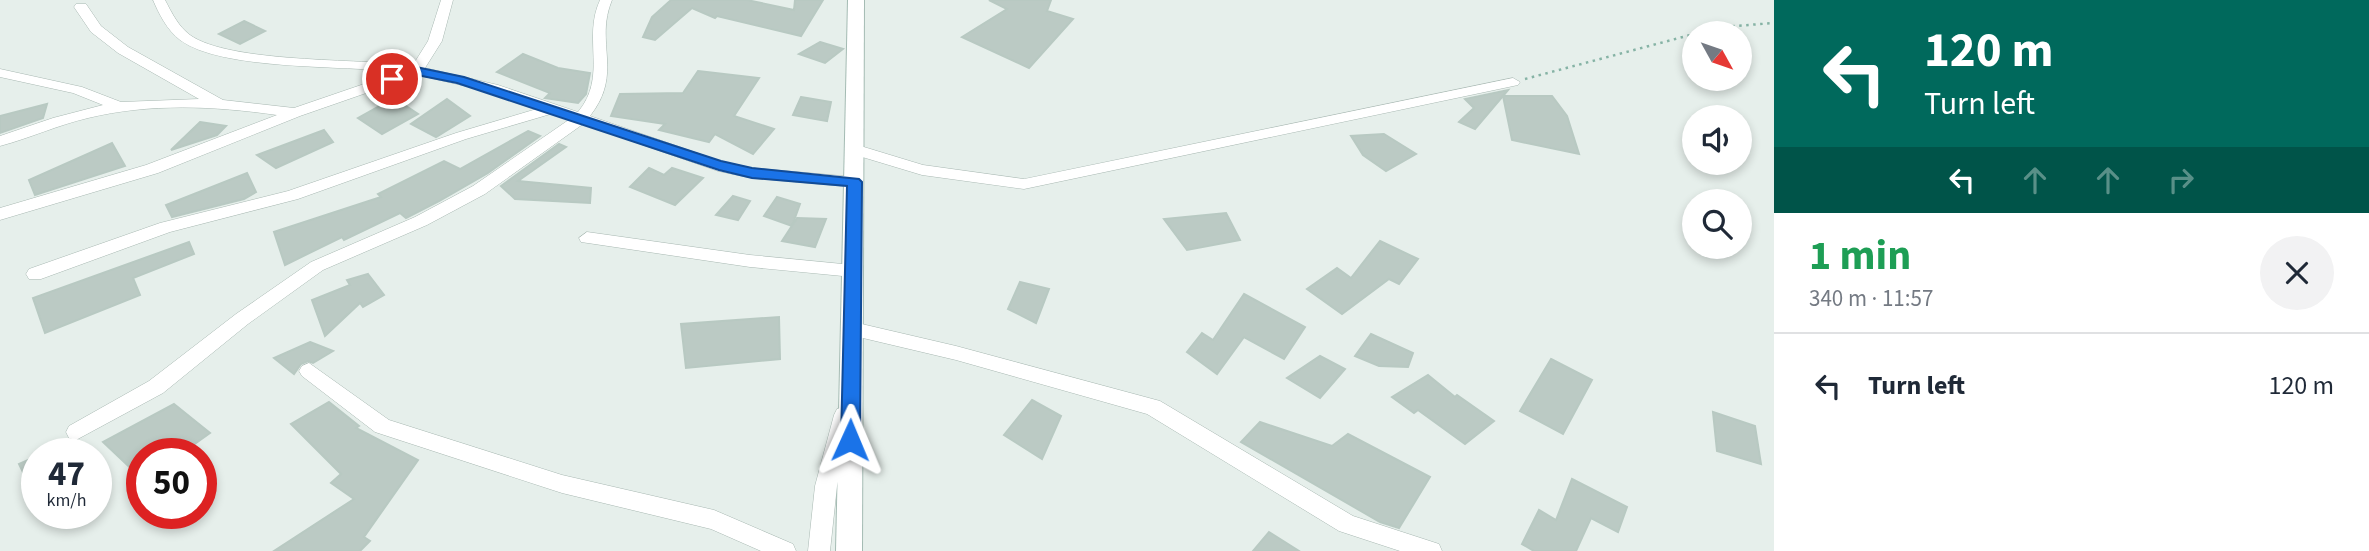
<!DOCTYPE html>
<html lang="en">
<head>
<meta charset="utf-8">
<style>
  :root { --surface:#fff; --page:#f2f2f3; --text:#1f2937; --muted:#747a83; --line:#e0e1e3 }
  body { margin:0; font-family:"Source Sans 3",sans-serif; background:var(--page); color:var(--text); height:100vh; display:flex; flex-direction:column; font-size:26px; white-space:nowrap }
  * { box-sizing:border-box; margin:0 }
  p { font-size:23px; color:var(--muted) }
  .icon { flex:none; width:38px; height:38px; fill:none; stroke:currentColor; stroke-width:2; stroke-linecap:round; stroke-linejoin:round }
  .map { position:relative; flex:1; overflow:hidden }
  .details { display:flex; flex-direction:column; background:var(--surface); width:595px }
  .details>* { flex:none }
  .hud { background:#00695c; color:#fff; overflow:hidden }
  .needle { width:46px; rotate:130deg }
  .tools { position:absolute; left:1682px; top:21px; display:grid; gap:14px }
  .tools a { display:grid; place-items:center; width:70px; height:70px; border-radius:50%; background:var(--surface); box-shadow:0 4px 10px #0003; font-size:35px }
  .speed { position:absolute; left:21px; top:438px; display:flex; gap:14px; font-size:35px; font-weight:700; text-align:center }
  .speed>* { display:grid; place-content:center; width:91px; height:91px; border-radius:50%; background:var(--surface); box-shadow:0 4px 10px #0003; line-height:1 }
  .speed small { font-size:18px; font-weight:400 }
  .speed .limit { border:10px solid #d22; background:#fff; color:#111 }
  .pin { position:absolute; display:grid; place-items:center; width:60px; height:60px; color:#fff; margin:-30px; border:4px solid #fff; border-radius:50%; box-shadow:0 2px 7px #0007 }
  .me { position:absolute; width:77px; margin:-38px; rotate:1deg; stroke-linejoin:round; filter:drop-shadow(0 0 5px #0008) }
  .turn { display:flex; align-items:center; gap:24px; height:147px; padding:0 35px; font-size:32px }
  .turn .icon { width:91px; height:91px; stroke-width:2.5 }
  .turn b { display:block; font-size:49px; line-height:60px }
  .lanes { display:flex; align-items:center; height:66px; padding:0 35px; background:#0003; justify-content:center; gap:35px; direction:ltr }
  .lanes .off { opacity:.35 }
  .round { display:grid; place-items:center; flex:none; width:74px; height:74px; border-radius:37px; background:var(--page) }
  .headline { display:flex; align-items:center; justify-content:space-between; height:119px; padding:0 35px }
  h1 { font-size:42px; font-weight:700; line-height:52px; color:#1e9e55 }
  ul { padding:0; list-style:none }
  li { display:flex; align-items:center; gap:21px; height:105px; padding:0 35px; border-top:2px solid var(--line) }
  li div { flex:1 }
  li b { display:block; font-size:26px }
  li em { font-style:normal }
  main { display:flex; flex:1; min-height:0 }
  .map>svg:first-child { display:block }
  .building { fill:#bbcac4; stroke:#b8c9c2; stroke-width:2 }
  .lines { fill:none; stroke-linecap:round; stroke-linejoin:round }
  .minor-casing { stroke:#a8b8b2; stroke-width:1 }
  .secondary-casing { stroke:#a4bbb3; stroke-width:2 }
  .path { stroke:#86b3a5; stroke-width:2.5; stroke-dasharray:2.5 4.5; stroke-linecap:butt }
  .minor { fill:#fff; fill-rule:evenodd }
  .secondary { fill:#fff; fill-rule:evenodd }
  .route { fill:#1a73e8; stroke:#114b97; stroke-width:2 }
</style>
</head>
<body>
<main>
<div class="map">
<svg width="1774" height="551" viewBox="0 0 1774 551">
  <rect width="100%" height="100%" fill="#e6efeb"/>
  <g class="building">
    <polygon points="671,0 747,0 794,10 795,0 823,0 801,36 717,16 715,18 692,8 655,40 643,37 652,17"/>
    <polygon points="989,0 1051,0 1047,11 1073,19 1029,68 962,37 1007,9"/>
    <polygon points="244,21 265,31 240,44 219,34"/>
    <polygon points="820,42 843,49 825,63 799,54"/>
    <polygon points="523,54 558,68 590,73 586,94 578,103 545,98 550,93 497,72"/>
    <polygon points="698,71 759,78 734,116 774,129 753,154 715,134 709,142 659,130 665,124 611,116 620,94 683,93"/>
    <polygon points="1508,90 1475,129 1459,122 1474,108 1465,99"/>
    <polygon points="1503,96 1552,96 1567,116 1579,154 1512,140"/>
    <polygon points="801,97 831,102 827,121 793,115"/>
    <polygon points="394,98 418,114 382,134 358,118"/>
    <polygon points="447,99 470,116 436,137 411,124"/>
    <polygon points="47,104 43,118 0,133 0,116"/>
    <polygon points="200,122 226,126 217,135 171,150"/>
    <polygon points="324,130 333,142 276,168 257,155"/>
    <polygon points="528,131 540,136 488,173 439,201 406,218 400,213 344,240 342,237 285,265 274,232 381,197 378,194 444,161 460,169"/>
    <polygon points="1384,134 1416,154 1386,171 1363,155 1351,136"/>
    <polygon points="112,143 125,166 35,195 29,180"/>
    <polygon points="559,144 566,147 518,181 591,188 590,203 515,199 501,186"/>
    <polygon points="649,168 664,175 672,168 703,178 675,205 630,187"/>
    <polygon points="247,173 256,192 244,199 172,217 166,205"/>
    <polygon points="733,196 750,201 738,220 716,215"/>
    <polygon points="777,197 800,204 792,226 764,216"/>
    <polygon points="1226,213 1240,240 1187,250 1164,219"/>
    <polygon points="797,218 826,219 815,247 782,241"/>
    <polygon points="1380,241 1418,259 1399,284 1389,279 1342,314 1307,289 1337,268 1351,278"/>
    <polygon points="189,242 194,254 133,278 140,295 45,333 33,298"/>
    <polygon points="368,274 384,295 363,307 360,303 325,336 312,300 350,285 347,280"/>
    <polygon points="1020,282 1049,289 1036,323 1008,309"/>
    <polygon points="1244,294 1305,327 1284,359 1244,337 1217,374 1187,352 1202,333 1213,340"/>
    <polygon points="779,317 780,359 686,368 681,324"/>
    <polygon points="1371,334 1413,353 1408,367 1379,366 1355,356"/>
    <polygon points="310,342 333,351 313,363 308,361 301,364 294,374 274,358"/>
    <polygon points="1320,356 1345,369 1320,398 1287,378"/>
    <polygon points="1551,359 1592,380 1563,434 1520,411"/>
    <polygon points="1428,375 1455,397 1457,395 1494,421 1465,444 1418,410 1414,413 1392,397"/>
    <polygon points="1032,400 1061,416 1042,459 1004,435"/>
    <polygon points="329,402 359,426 356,428 418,460 364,537 370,541 360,551 274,551 354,499 331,483 341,474 291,424"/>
    <polygon points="174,404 210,433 182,453 142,453 142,479 103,442"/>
    <polygon points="1713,412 1755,426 1761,464 1717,451"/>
    <polygon points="1260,422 1332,446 1348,434 1430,477 1399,528 1380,522 1241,442"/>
    <polygon points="37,456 37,501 19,464"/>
    <polygon points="1572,479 1627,507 1618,532 1591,518 1576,551 1534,551 1522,544 1539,510 1556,520"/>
    <polygon points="1269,532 1299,551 1253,551"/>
  </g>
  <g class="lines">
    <defs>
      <g id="minor">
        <path d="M 153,0 L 165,0 C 172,13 178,26 190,35 C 229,63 360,59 413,65 L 428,41 L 441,0 L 453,0 L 442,41 L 425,68 L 498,85 L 578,112 C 608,76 582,39 600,0 L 612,0 C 594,43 624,73 590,116 L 720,161 L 752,168 L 854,177 L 862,182 L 854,187 L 752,178 L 718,171 L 583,124 L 485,194 L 427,225 L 323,270 L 248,324 L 163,393 L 76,440 L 69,438 L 66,432 L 69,426 L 149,381 L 236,314 L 311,262 L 415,217 L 473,186 L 570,119 L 554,113 L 466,139 L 298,199 L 170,232 L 41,279 L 29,279 L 26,274 L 29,269 L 160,223 L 288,191 L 456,133 L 540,108 L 487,91 L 418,75 L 300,116 L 158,173 L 0,220 L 0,208 L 146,165 L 277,115 C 214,106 150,103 88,118 C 58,125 30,138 0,146 L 0,136 L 53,118 L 103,105 L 73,93 L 0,77 L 0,69 L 82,87 L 121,102 L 199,99 L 118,53 L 91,32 L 74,7 L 76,4 L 86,4 L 101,26 L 128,47 L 223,100 L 294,108 L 399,72 C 345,65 222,71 180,40 C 167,30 159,14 153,0 Z"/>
        <polygon points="1513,78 1520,82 1518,85 1024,189 922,175 849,153 846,149 854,144 923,165 1024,179"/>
        <polygon points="587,232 750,255 853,265 859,267 862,271 859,275 853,277 750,267 581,242 579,238"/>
        <polygon points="853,322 956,346 1160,401 1353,516 1439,544 1442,551 1400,551 1339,531 1147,414 956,360 846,334 844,329 846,324"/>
        <polygon points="309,363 389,420 562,475 714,510 793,544 796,551 761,551 711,529 562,493 375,432 302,376 299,371 302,366"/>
        <polygon points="844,407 851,409 854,415 837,486 830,551 808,551 815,486 834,415 837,409"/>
      </g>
      <polygon id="secondary" points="848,0 864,0 862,551 836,551"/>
    </defs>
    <use href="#minor" class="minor-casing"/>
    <use href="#secondary" class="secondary-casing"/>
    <g class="path">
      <polyline points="1698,33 1722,27 1774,23"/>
      <polyline points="1525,79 1694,34"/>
    </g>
    <use href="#minor" class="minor"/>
    <use href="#secondary" class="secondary"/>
  </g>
  <polygon class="route" points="416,67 464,77 721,161 752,168 859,179 862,182 860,440 857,445 850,448 844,445 841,440 847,186 752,178 719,170 457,83 417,75 392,83 386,79"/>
</svg>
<div class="tools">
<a><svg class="needle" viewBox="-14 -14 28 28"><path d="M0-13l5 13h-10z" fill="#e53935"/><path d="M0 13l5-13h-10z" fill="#747a83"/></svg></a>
<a><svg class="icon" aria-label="sound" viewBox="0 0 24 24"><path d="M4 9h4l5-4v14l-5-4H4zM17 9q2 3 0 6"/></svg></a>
<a><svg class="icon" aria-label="search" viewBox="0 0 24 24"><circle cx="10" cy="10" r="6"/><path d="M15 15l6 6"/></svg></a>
</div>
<div class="speed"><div>47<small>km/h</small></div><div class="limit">50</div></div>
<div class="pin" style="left:392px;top:79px;background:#d93025"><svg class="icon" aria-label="arrive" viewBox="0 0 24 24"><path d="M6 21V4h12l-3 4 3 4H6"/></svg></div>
<svg class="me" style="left:850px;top:440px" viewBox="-20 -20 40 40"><path d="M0-17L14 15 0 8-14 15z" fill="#1a73e8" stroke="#fff" stroke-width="4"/></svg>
</div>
<section class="details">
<div class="hud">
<div class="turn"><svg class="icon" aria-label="left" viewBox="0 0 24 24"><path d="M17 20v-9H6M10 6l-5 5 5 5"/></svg><div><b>120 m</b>Turn left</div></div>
<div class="lanes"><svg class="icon" aria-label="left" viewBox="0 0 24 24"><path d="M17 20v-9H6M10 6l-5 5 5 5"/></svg><svg class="icon off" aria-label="ahead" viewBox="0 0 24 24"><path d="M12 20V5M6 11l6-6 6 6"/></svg><svg class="icon off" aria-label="ahead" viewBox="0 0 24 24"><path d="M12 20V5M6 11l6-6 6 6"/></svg><svg class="icon off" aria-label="right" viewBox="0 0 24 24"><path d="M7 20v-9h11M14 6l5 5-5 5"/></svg></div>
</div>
<div class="headline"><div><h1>1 min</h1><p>340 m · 11:57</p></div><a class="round"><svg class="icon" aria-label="close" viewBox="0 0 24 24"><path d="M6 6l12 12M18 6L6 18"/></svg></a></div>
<ul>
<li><svg class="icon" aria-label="left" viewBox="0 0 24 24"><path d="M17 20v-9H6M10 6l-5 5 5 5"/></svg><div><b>Turn left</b></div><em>120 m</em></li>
</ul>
</section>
</main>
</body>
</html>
